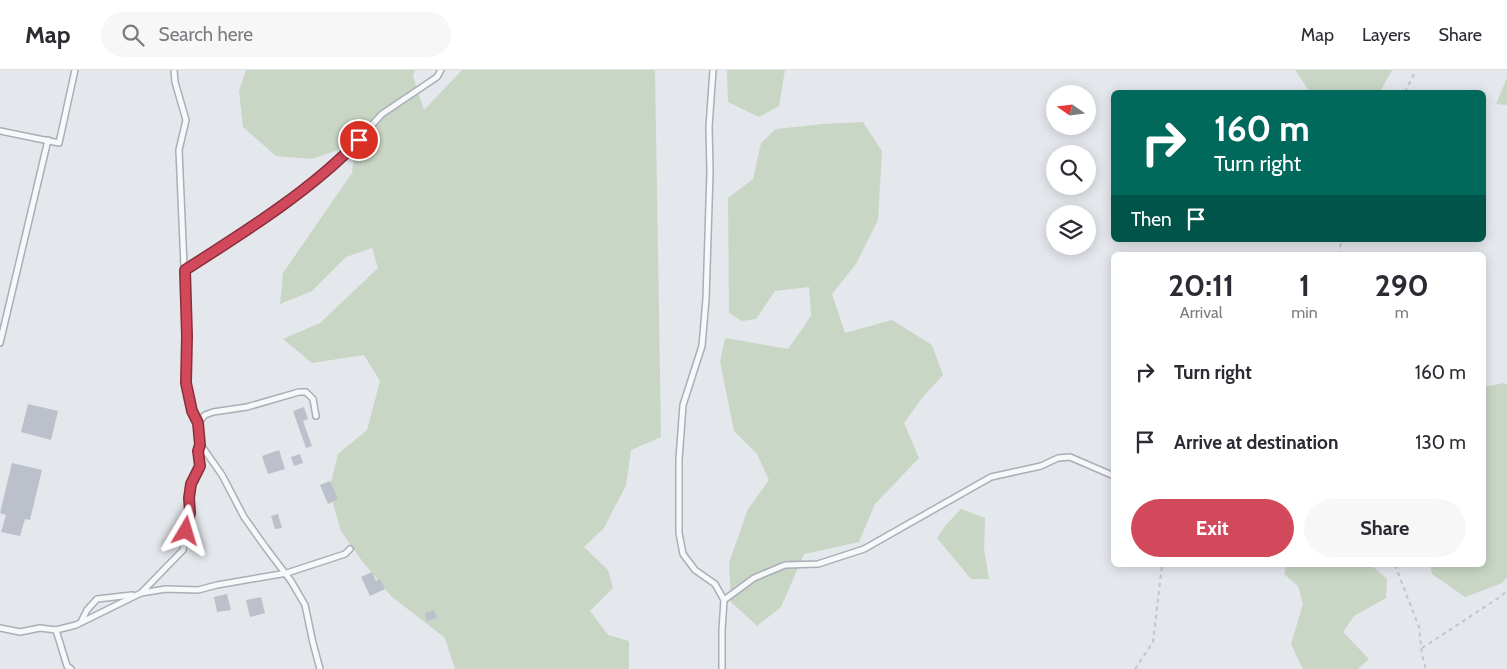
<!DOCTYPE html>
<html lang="en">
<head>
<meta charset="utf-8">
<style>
  :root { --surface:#fff; --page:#f7f7f7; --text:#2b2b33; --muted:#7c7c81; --line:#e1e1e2; --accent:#d1495b }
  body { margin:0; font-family:Cabin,sans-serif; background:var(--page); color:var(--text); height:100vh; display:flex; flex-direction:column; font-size:19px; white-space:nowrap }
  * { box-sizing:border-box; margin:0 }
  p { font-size:16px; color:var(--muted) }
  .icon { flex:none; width:28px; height:28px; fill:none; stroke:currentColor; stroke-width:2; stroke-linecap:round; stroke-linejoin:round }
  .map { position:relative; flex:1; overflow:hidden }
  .side { position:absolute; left:1111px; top:182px; width:375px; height:315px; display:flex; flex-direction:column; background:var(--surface); border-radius:8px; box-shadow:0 2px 12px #0003 }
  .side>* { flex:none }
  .banner { position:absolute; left:1111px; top:20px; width:375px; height:152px; border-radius:8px; box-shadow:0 2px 12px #0003; background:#00695c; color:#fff; overflow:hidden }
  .needle { width:32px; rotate:284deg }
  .fabs { position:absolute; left:1046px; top:15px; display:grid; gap:10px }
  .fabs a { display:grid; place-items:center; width:50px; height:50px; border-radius:50%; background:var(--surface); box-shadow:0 2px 12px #0003; font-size:25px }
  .pin { position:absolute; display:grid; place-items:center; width:42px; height:42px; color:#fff; margin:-21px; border:2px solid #fff; border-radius:50%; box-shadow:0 1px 5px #0007 }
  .me { position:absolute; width:55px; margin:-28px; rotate:7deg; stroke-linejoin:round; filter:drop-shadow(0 0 4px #0008) }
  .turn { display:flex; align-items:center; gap:18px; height:105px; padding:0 20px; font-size:22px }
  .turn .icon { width:65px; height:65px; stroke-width:2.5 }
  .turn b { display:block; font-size:35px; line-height:42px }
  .then { display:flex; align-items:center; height:48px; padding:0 20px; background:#0003; gap:10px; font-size:19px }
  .eta { display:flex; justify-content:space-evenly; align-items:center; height:85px; text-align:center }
  .eta b { font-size:30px; font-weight:700; line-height:35px }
  .cta { display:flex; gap:10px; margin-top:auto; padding:10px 20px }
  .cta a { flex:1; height:58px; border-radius:30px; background:var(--accent); color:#fff; font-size:20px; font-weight:700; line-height:58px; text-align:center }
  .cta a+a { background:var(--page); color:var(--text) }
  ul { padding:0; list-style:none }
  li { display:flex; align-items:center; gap:15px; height:70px; padding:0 20px }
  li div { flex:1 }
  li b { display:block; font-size:19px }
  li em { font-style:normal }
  header { display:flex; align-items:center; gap:30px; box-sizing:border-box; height:70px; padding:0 25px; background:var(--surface); border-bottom:1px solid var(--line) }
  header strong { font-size:24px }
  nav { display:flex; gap:28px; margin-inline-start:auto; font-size:18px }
  .search { width:350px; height:45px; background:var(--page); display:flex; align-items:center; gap:12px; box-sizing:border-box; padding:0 18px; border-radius:28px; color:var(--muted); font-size:19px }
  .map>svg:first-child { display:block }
  .green { fill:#c9d6c5 }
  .building { fill:#bbc0ca }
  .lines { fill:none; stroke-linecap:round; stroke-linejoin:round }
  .service-casing { stroke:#a9aeb7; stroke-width:8 }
  .path { stroke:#c2c5cb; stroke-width:2; stroke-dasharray:4 4; stroke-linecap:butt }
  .service { stroke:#f7f8fa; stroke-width:5 }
  .route-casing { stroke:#882f3b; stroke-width:12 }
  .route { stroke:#d1495b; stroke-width:9 }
</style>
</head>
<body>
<header>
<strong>Map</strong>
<div class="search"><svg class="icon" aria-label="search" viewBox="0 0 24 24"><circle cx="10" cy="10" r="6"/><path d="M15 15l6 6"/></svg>Search here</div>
<nav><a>Map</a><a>Layers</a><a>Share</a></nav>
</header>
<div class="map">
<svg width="1507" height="599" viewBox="0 0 1507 599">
  <rect width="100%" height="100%" fill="#e4e7ec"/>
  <g class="green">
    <polygon points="246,0 415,0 413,7 424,40 462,0 655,0 661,367 631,380 626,415 604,458 584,477 608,500 613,518 590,541 608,565 629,571 629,599 455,599 445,568 391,526 362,491 341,461 329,420 338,384 367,360 380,311 364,285 312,293 283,269 320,253 378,198 372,178 346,187 312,221 280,234 283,203 352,103 355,74 312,89 276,86 243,57 239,21"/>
    <polygon points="727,0 785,0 779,36 759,47 728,32"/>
    <polygon points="1295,0 1392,0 1380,22 1310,22"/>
    <polygon points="1507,8 1507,35 1496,34"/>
    <polygon points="863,52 882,81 878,150 856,194 832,224 845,263 892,250 932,275 943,305 922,328 904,353 919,388 875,434 859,472 804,484 781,537 757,556 731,532 729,493 748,439 769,410 757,384 734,361 720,292 725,268 788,279 811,246 809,217 775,221 756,249 742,251 729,243 728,128 753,109 761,73 776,59 823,54"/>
    <polygon points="1504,313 1507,315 1507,507 1502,513 1465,527 1432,504 1430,495 1484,495 1484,317"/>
    <polygon points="961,439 985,448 984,479 989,509 971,509 937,468 946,455"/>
    <polygon points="1287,495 1371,495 1387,509 1386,528 1354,546 1343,562 1369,589 1358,599 1303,599 1291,574 1303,534 1298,516 1284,504"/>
  </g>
  <g class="building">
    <polygon points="28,334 58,341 51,370 21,362"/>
    <polygon points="304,337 308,349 303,351 312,376 306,378 293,341"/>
    <polygon points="279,380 285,399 268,404 262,386"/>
    <polygon points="300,384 303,393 294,396 291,387"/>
    <polygon points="12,393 42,400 30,450 25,449 20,466 1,462 6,445 0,443"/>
    <polygon points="330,411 338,429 328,434 320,415"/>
    <polygon points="278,444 282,458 275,459 271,446"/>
    <polygon points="372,502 376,511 380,509 385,519 370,526 361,507"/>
    <polygon points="227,524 231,540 217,542 214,527"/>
    <polygon points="261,527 265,543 250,547 246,530"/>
    <polygon points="434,540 437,548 427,551 425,543"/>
  </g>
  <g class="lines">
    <defs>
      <g id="service">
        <polyline points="713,0 709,57 710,102 706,229 702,276 683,335 679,389 679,463 683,484 695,500 715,514 724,530"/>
        <polyline points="0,61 59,73 75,0"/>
        <polyline points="185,200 239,166 309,115 347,82 382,44 437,7 441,0"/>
        <polyline points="0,273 48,70"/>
        <polyline points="198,353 205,345 213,342 247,337 299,322 306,322 313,329 316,346"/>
        <polyline points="201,375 222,405 244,447 266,478 291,511 305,535 313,573 320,599"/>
        <polyline points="141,523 183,480 190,443 189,428 191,414 200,396 199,381 201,375 198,353 192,341 187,313 187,266 179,80 186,50 175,12 174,0"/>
        <polyline points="81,552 87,540 97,529 132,525"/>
        <polyline points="0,558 20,562 40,558 56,560 76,555 141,523 166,519 198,520 217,515 287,503 345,484 350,479"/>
        <polyline points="56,560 67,596 71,599"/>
        <polyline points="722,599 722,560 724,530 754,508 785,495 818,494 864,479 991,407 1041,396 1058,388 1070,387 1114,406"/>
      </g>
    </defs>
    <use href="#service" class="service-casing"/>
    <g class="path">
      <polyline points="1405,22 1416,0"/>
      <polyline points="1338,185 1342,170"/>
      <polyline points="1395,495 1419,557 1422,585 1426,599"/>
      <polyline points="1422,578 1500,527 1507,521"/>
      <polyline points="1135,599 1153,572 1162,495"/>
    </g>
    <use href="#service" class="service"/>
  </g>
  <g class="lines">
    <defs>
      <path id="route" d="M 186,461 L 190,443 L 189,428 L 191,414 L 200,396 L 198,381 L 200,375 L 198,353 L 192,341 L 186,313 L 187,266 L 185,200 C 243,163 312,120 359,70"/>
    </defs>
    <use href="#route" class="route-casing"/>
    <use href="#route" class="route"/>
  </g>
</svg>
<div class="fabs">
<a><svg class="needle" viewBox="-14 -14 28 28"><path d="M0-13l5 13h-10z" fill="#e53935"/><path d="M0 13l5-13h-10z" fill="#7c7c81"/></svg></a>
<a><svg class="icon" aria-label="search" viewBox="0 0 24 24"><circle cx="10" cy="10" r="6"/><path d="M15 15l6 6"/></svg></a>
<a><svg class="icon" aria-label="layers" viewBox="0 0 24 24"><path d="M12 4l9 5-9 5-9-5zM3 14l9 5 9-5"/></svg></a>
</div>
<div class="pin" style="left:359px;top:70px;background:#d93025"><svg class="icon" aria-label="arrive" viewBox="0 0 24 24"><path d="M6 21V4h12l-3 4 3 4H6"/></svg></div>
<svg class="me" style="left:186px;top:461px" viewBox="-20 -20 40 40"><path d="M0-17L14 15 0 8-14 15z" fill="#d1495b" stroke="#fff" stroke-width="4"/></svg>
<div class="banner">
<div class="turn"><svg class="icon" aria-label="right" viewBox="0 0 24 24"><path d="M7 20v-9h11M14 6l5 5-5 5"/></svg><div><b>160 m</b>Turn right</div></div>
<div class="then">Then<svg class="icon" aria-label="arrive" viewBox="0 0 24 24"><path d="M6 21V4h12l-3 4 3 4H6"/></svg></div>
</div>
<section class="side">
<div class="eta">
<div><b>20:11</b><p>Arrival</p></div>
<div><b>1</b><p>min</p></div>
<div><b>290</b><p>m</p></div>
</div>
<ul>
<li><svg class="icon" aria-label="right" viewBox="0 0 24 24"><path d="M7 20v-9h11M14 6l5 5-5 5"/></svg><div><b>Turn right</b></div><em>160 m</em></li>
<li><svg class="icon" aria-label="arrive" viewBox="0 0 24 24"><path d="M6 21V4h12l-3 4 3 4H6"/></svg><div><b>Arrive at destination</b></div><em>130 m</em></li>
</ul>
<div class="cta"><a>Exit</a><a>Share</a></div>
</section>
</div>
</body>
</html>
